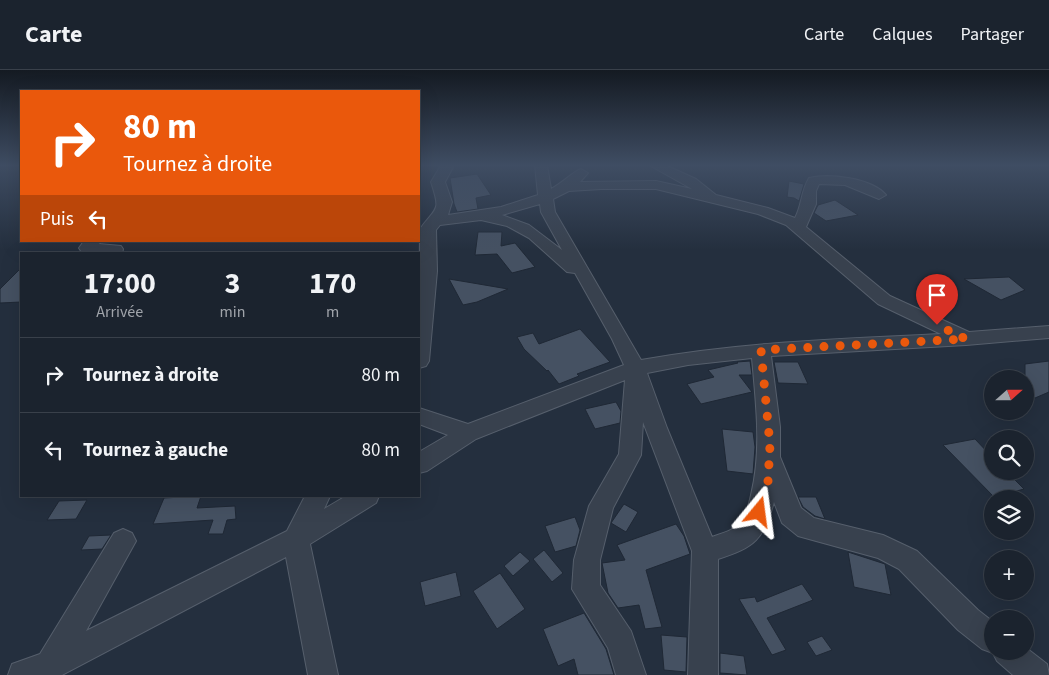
<!DOCTYPE html>
<html lang="fr">
<head>
<meta charset="utf-8">
<style>
  :root { --surface:#1b232e; --page:#242b36; --text:#f1f3f6; --muted:#a0a4aa; --line:#39404a }
  body { margin:0; font-family:"Source Sans 3",sans-serif; background:var(--page); color:var(--text); height:100vh; display:flex; flex-direction:column; font-size:19px; white-space:nowrap }
  * { box-sizing:border-box; margin:0 }
  p { font-size:16px; color:var(--muted) }
  .icon { flex:none; width:28px; height:28px; fill:none; stroke:currentColor; stroke-width:2; stroke-linecap:round; stroke-linejoin:round }
  .map { position:relative; flex:1; overflow:hidden }
  .panel { position:absolute; left:20px; top:182px; width:400px; height:245px; display:flex; flex-direction:column; background:var(--surface); border-radius:0px; box-shadow:0 5px 20px #0002,0 0 0 1px var(--line) }
  .panel>* { flex:none }
  .hud { position:absolute; left:20px; top:20px; width:400px; height:152px; border-radius:0px; box-shadow:0 5px 20px #0002,0 0 0 1px var(--line); background:#ea580c; color:#fff; overflow:hidden }
  .needle { width:32px; rotate:69deg }
  .tools { position:absolute; left:984px; top:300px; display:grid; gap:10px }
  .tools a { display:grid; place-items:center; width:50px; height:50px; border-radius:50%; background:var(--surface); box-shadow:0 5px 20px #0002,0 0 0 1px var(--line); font-size:25px }
  .pin { position:absolute; display:grid; place-items:center; width:42px; height:42px; color:#fff; margin:-51px -21px; border-radius:50% 50% 50% 0; rotate:-45deg; box-shadow:0 0 5px #0007 }
  .pin .icon { rotate:45deg }
  .me { position:absolute; width:55px; margin:-28px; rotate:16deg; stroke-linejoin:round; filter:drop-shadow(0 0 4px #0008) }
  .turn { display:flex; align-items:center; gap:18px; height:105px; padding:0 20px; font-size:22px }
  .turn .icon { width:65px; height:65px; stroke-width:2.5 }
  .turn b { display:block; font-size:35px; line-height:42px }
  .then { display:flex; align-items:center; height:48px; padding:0 20px; background:#0003; gap:10px; font-size:19px }
  .eta { display:flex; justify-content:space-evenly; align-items:center; height:85px; text-align:center }
  .eta b { font-size:30px; font-weight:700; line-height:35px }
  ul { padding:0; list-style:none }
  li { display:flex; align-items:center; gap:15px; height:75px; padding:0 20px; border-top:1px solid var(--line) }
  li div { flex:1 }
  li b { display:block; font-size:19px }
  li em { font-style:normal }
  header { display:flex; align-items:center; gap:30px; box-sizing:border-box; height:70px; padding:0 25px; background:var(--surface); border-bottom:1px solid var(--line) }
  header strong { font-size:24px }
  nav { display:flex; gap:28px; margin-inline-start:auto; font-size:18px }
  .map>svg:first-child { display:block }
  .building { fill:#455162; stroke:#1f2835 }
  .lines { fill:none; stroke-linecap:round; stroke-linejoin:round }
  .street-casing { stroke:#565f6c; stroke-width:2 }
  .street { fill:#38414e; fill-rule:evenodd }
  .route { stroke:#ea580c; stroke-width:9; stroke-dasharray:0 16.2 }
</style>
</head>
<body>
<header>
<strong>Carte</strong>
<nav><a>Carte</a><a>Calques</a><a>Partager</a></nav>
</header>
<div class="map">
<svg width="1049" height="605" viewBox="0 0 1049 605">
  <rect width="100%" height="100%" fill="#242f3e"/>
  <g class="building">
    <polygon points="477,104 491,125 476,128 478,139 457,142 454,134 450,108"/>
    <polygon points="789,111 804,114 799,131 794,128 787,127"/>
    <polygon points="835,130 858,145 826,151 814,143 818,135"/>
    <polygon points="478,162 502,162 501,176 515,173 535,197 512,203 497,184 475,185"/>
    <polygon points="21,198 21,232 0,233 0,219"/>
    <polygon points="1009,207 1025,220 1001,230 964,209"/>
    <polygon points="449,209 467,212 508,219 477,232 463,235"/>
    <polygon points="580,259 610,292 577,304 579,306 559,314 548,300 547,301 524,279 517,267 533,263 539,274"/>
    <polygon points="750,291 752,305 739,305 752,322 701,334 687,314 714,307 708,300 738,293 737,292"/>
    <polygon points="1049,291 1049,322 1035,328 1025,321 1025,294"/>
    <polygon points="774,292 798,292 808,314 778,313"/>
    <polygon points="616,332 621,341 620,353 595,359 585,339"/>
    <polygon points="722,359 753,362 755,377 753,404 727,401"/>
    <polygon points="975,369 992,387 992,401 1006,401 1024,419 994,427 943,375"/>
    <polygon points="201,426 197,438 235,436 236,449 227,450 223,464 208,464 213,450 153,454 164,428"/>
    <polygon points="798,427 816,427 825,449 815,446 803,437"/>
    <polygon points="87,430 76,449 47,450 59,431"/>
    <polygon points="624,434 638,442 626,462 611,453"/>
    <polygon points="575,447 580,460 576,476 555,482 545,456"/>
    <polygon points="676,454 684,466 690,484 646,500 662,557 645,559 639,535 618,538 608,523 602,493 625,490 617,475"/>
    <polygon points="111,465 102,479 81,480 89,466"/>
    <polygon points="544,480 563,503 552,512 533,489"/>
    <polygon points="520,482 530,491 513,506 504,496"/>
    <polygon points="848,482 885,494 891,525 854,517"/>
    <polygon points="456,502 461,526 425,536 420,512"/>
    <polygon points="500,503 525,539 497,559 473,521"/>
    <polygon points="802,514 813,530 767,548 786,580 772,585 739,529 755,527 757,532"/>
    <polygon points="584,543 606,579 614,605 578,605 574,589 558,596 543,559"/>
    <polygon points="661,565 687,567 686,602 664,600"/>
    <polygon points="822,566 832,580 816,586 807,572"/>
    <polygon points="720,583 744,586 747,605 720,603"/>
  </g>
  <g class="lines">
    <defs>
      <g id="street">
        <path d="M 439,95 L 452,95 L 453,97 L 445,112 L 452,132 L 448,145 L 501,137 L 538,125 L 535,95 L 547,95 L 551,119 C 561,114 574,101 581,99 L 588,103 L 580,112 L 656,111 L 692,119 L 649,95 L 665,95 L 696,109 L 716,125 L 768,138 L 795,148 C 802,135 801,121 809,108 C 829,103 872,108 886,125 L 879,129 L 845,115 L 819,114 L 816,121 L 816,134 L 806,157 L 890,226 L 969,262 L 1049,256 L 1049,268 L 966,275 L 771,286 L 780,357 L 780,387 L 801,438 L 814,448 L 883,465 L 917,481 L 978,540 L 992,551 L 992,581 L 1025,581 L 1025,577 L 1047,594 L 1049,605 L 1013,605 L 997,591 L 993,583 L 982,579 L 958,560 L 899,499 L 878,488 L 798,466 L 782,453 L 774,432 C 763,470 755,477 718,489 L 718,605 L 688,605 L 692,481 L 643,352 L 641,385 L 613,438 L 600,490 L 600,515 L 631,561 L 646,605 L 616,605 L 608,578 L 572,519 L 574,490 L 589,436 L 619,384 L 625,310 L 476,369 L 427,401 L 419,403 L 419,382 L 448,365 L 419,354 L 419,338 L 468,354 L 624,295 L 612,269 L 575,203 L 567,202 L 529,168 L 507,156 L 481,150 L 440,155 L 436,160 L 437,201 L 429,291 L 426,296 L 419,298 L 420,159 C 437,136 441,142 431,112 L 440,97 ZM 601,119 L 656,119 L 758,144 L 786,155 L 878,234 L 941,264 C 840,269 740,272 641,290 L 555,142 L 553,129 L 569,121 ZM 540,134 L 541,142 L 562,180 L 529,155 L 502,145 ZM 752,288 C 756,334 762,380 751,425 C 749,434 747,444 742,451 C 735,460 723,463 712,467 L 667,358 L 647,303 L 688,295 Z"/>
        <polygon points="84,171 101,171 99,174 121,176 123,179 122,184 81,181 79,178"/>
        <polygon points="305,426 330,426 324,439 346,426 379,426 376,433 310,474 338,605 308,605 286,487 62,605 8,605 12,594 40,584 114,463 123,459 132,463 136,471 86,561 287,461"/>
      </g>
    </defs>
    <use href="#street" class="street-casing"/>
    <use href="#street" class="street"/>
  </g>
  <linearGradient id="sky" x2="0" y2="1"><stop stop-color="#141a22"/><stop offset="0.53" stop-color="#3f4d63"/><stop offset="1" stop-color="#3f4d63" stop-opacity="0"/></linearGradient>
  <rect width="1049" height="180" fill="url(#sky)"/>
  <g class="lines">
    <polyline class="route" points="759,442 768,411 770,375 761,280 966,269 937,255"/>
  </g>
</svg>
<div class="tools">
<a><svg class="needle" viewBox="-14 -14 28 28"><path d="M0-13l5 13h-10z" fill="#e53935"/><path d="M0 13l5-13h-10z" fill="#a0a4aa"/></svg></a>
<a><svg class="icon" aria-label="search" viewBox="0 0 24 24"><circle cx="10" cy="10" r="6"/><path d="M15 15l6 6"/></svg></a>
<a><svg class="icon" aria-label="layers" viewBox="0 0 24 24"><path d="M12 4l9 5-9 5-9-5zM3 14l9 5 9-5"/></svg></a>
<a>+</a>
<a>−</a>
</div>
<div class="pin" style="left:937px;top:255px;background:#d93025"><svg class="icon" aria-label="arrive" viewBox="0 0 24 24"><path d="M6 21V4h12l-3 4 3 4H6"/></svg></div>
<svg class="me" style="left:759px;top:442px" viewBox="-20 -20 40 40"><path d="M0-17L14 15 0 8-14 15z" fill="#ea580c" stroke="#fff" stroke-width="4"/></svg>
<div class="hud">
<div class="turn"><svg class="icon" aria-label="right" viewBox="0 0 24 24"><path d="M7 20v-9h11M14 6l5 5-5 5"/></svg><div><b>80 m</b>Tournez à droite</div></div>
<div class="then">Puis<svg class="icon" aria-label="left" viewBox="0 0 24 24"><path d="M17 20v-9H6M10 6l-5 5 5 5"/></svg></div>
</div>
<section class="panel">
<div class="eta">
<div><b>17:00</b><p>Arrivée</p></div>
<div><b>3</b><p>min</p></div>
<div><b>170</b><p>m</p></div>
</div>
<ul>
<li><svg class="icon" aria-label="right" viewBox="0 0 24 24"><path d="M7 20v-9h11M14 6l5 5-5 5"/></svg><div><b>Tournez à droite</b></div><em>80 m</em></li>
<li><svg class="icon" aria-label="left" viewBox="0 0 24 24"><path d="M17 20v-9H6M10 6l-5 5 5 5"/></svg><div><b>Tournez à gauche</b></div><em>80 m</em></li>
</ul>
</section>
</div>
</body>
</html>
